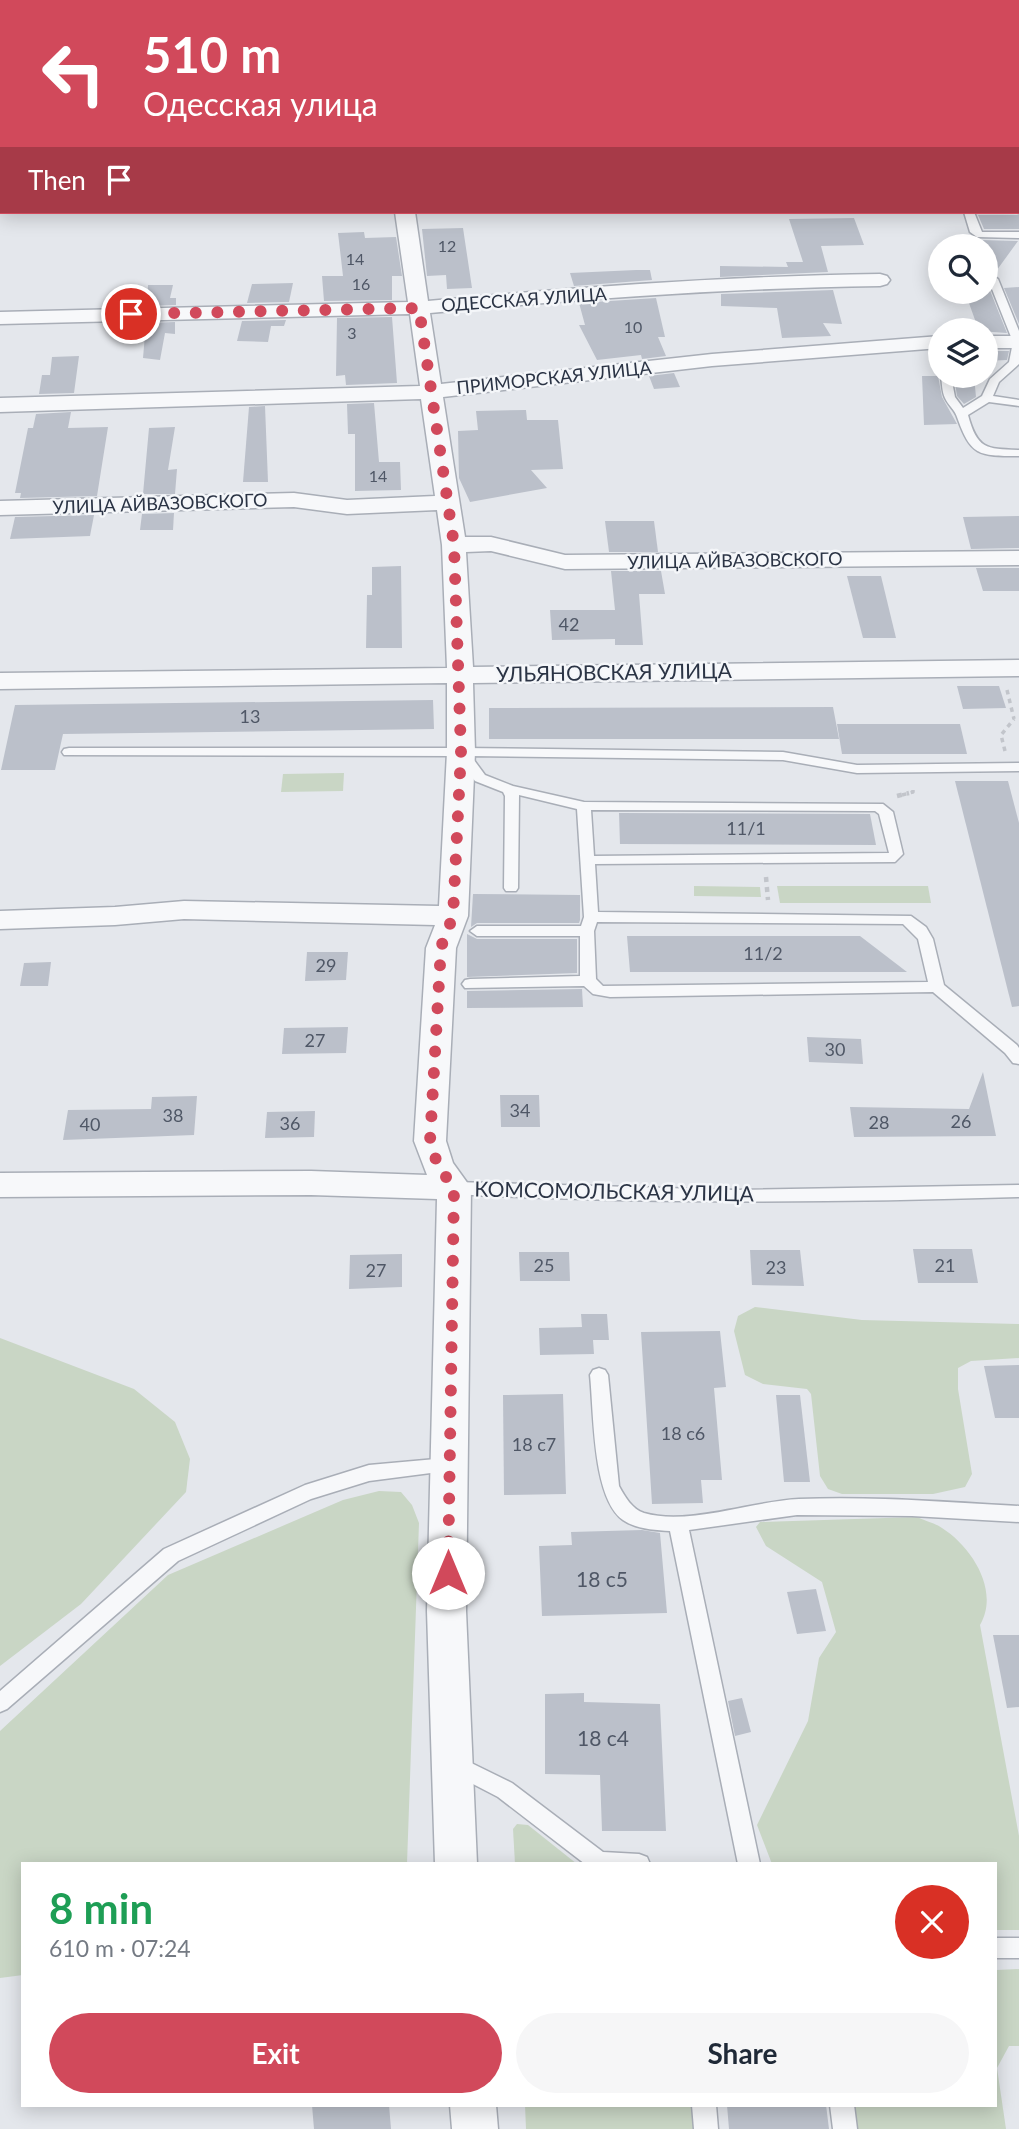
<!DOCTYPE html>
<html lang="en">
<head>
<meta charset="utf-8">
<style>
  :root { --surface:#fff; --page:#f6f6f7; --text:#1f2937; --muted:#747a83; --accent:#d1495b }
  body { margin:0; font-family:Lato,sans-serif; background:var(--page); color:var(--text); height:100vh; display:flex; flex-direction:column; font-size:26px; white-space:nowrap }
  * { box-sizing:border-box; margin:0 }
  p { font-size:23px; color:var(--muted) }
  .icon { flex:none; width:38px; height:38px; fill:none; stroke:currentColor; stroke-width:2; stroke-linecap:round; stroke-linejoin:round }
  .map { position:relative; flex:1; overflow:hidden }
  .sheet { position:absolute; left:21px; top:1862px; width:976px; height:245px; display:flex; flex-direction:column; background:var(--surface); border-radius:0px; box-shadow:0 4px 18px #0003 }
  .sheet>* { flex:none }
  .guide { position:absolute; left:0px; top:0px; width:1020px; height:214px; box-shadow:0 4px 18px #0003; background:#d1495b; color:#fff; overflow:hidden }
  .controls { position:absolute; left:928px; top:234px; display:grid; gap:14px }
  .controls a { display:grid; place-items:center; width:70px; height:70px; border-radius:50%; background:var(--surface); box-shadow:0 4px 18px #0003; font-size:35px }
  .pin { position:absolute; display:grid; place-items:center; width:60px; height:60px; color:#fff; margin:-30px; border:4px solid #fff; border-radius:50%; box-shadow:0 2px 7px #0007 }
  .me { position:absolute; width:77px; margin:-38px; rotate:0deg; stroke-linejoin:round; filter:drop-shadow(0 0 5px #0008) }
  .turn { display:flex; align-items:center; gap:24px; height:147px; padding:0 28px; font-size:32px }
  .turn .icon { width:91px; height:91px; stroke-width:2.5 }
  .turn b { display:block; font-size:49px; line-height:60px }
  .then { display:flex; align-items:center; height:66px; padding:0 28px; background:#0003; gap:14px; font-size:26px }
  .round { display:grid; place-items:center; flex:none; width:74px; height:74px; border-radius:37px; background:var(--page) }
  .summary { display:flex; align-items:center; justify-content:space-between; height:119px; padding:0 28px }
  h1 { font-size:42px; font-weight:700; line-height:52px; color:#1e9e55 }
  .cta { display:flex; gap:14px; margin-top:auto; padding:14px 28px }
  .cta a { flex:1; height:80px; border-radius:42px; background:var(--accent); color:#fff; font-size:28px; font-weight:700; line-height:80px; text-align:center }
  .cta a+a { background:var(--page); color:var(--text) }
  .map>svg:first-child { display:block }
  .green { fill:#c9d6c5 }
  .building { fill:#bbc0ca }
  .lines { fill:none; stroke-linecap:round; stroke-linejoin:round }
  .service-casing { stroke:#a9aeb7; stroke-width:3 }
  .minor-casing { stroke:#a9aeb7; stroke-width:3 }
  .path-far2 { stroke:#c2c5cb; stroke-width:2.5; stroke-dasharray:3.5 3.5; stroke-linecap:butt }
  .path-far1 { stroke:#c2c5cb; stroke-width:3.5; stroke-dasharray:4.5 4.5; stroke-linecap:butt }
  .path { stroke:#c2c5cb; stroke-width:4.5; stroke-dasharray:5 5; stroke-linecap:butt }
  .service { fill:#f7f8fa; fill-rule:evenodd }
  .minor { fill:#f7f8fa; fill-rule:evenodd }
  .route { stroke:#d1495b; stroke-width:12; stroke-dasharray:0 21.6 }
  .labels { text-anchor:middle; stroke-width:5; stroke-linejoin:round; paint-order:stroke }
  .far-number-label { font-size:16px; fill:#4f5766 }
  .far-street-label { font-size:18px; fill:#2b3445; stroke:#f4f6f9 }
  .number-label { font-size:18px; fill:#4f5766 }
  .street-label { font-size:21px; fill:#2b3445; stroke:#f4f6f9 }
  .near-number-label { font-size:21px; fill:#4f5766 }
</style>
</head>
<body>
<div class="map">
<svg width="1019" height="2129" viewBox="0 0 1019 2129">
  <rect width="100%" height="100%" fill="#e4e7ec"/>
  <g class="green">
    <polygon points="344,773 343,791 281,792 283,774"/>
    <polygon points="694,886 760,887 761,897 694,896"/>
    <polygon points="777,886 928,886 931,903 780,903"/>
    <polygon points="755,1307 862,1320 1019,1324 1019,1358 971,1361 958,1368 958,1389 972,1474 965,1487 933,1494 842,1494 828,1489 820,1476 811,1394 807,1389 763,1384 745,1375 734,1331 738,1316"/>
    <polygon points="0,1338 134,1389 175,1422 190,1459 186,1492 81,1604 0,1666"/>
    <polygon points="379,1491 401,1492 412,1505 419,1523 407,1864 23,1864 23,1975 0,1978 0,1731 168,1575 343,1500"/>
    <path d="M 917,1517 C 925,1521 935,1523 942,1528 C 972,1547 1000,1591 980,1625 L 1019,1836 L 1019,1930 L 996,1930 L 996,1864 L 772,1864 L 757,1825 L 808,1721 L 819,1658 L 836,1632 L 822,1582 L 766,1546 L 756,1527 L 760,1522 Z"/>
    <polygon points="517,1824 528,1825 577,1864 515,1864 513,1829"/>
    <polygon points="1019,1969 1019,2046 1009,2046 997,2068 1006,2129 855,2129 852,2105 996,2105 996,1970"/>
    <polygon points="525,2105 694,2105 696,2129 526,2129"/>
  </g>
  <g class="building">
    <polygon points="978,215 1019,215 1019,229 984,229"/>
    <polygon points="854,218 864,245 821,246 828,272 720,277 720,266 788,267 786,262 803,262 789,219"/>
    <polygon points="463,228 472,288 447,289 446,275 427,276 422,229"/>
    <polygon points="364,232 365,238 396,237 402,276 392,276 392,300 324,301 322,276 343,276 338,233"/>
    <polygon points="981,240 1018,241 994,274 986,278 985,286 985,247"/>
    <polygon points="636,270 650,270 652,280 574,286 570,273"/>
    <polygon points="293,283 289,302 247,303 252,284"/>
    <polygon points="148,285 173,285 170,298 176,298 176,305 147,306"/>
    <polygon points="1019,287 1019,324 1004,288"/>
    <polygon points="985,288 989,288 1007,333 979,331 965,292 985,292"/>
    <polygon points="833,290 842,324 823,323 831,336 782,338 777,308 721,306 721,294"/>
    <polygon points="656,298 665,337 658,337 666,356 642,359 641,355 597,360 579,325 585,325 579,303"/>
    <polygon points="392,317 397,383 346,385 345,375 336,376 337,318"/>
    <polygon points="286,320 284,326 271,326 268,342 237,341 242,321"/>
    <polygon points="175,322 175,334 165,333 160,360 143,358 146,323"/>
    <polygon points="985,351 1009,351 1007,360 985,361"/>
    <polygon points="79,356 74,393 39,394 42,375 50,375 52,357"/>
    <polygon points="674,373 680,387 654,389 649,376"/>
    <polygon points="922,376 938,376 942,397 957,424 924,425"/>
    <polygon points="954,376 974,376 976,397 964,404 957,396"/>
    <polygon points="374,403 379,462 400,462 401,490 355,491 355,434 348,434 347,404"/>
    <polygon points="265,406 268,482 243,482 249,407"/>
    <polygon points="526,410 527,420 558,420 563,469 531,470 547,488 470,502 459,478 458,431 478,430 476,411"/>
    <polygon points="71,412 68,428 108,427 97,496 20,498 21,493 15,493 28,428 33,428 36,414"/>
    <polygon points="175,427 168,470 177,469 175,494 143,494 149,428"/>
    <polygon points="174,513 173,530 140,530 142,514"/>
    <polygon points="94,515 90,536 10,539 15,517"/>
    <polygon points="1019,516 1019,548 971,549 963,517"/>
    <polygon points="605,521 654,521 658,552 609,552"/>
    <polygon points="401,566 402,648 366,648 367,595 372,595 372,567"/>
    <polygon points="976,568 1019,568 1019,591 983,591"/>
    <polygon points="611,571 661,571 665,594 639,594 643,645 615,645 615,639 552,640 550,610 615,610"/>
    <polygon points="847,576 881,576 896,638 863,638"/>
    <polygon points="957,686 999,686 1006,708 963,709"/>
    <polygon points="433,700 434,729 63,734 55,770 1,770 15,705"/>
    <polygon points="833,707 839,739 489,739 489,708"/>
    <polygon points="837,724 960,724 967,754 842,754"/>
    <polygon points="955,781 1008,781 1019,823 1019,1006 1012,1007"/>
    <polygon points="619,813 870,814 876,845 620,844"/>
    <polygon points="473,894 580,895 580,920 579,923 477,923 471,927"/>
    <polygon points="467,934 477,939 577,939 577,973 467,977"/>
    <polygon points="627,936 860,936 907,972 630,972"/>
    <polygon points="307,952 348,952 346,980 305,981"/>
    <polygon points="51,962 48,986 20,986 24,963"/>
    <polygon points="582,989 583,1007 467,1008 467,991"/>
    <polygon points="348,1027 346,1053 282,1054 284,1028"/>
    <polygon points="807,1037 861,1039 863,1064 809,1062"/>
    <polygon points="983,1072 996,1136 854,1137 850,1107 969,1109"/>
    <polygon points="500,1095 539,1095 540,1127 501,1127"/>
    <polygon points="197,1096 194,1135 63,1140 68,1110 151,1109 152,1097"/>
    <polygon points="315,1111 314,1137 265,1138 267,1112"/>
    <polygon points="913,1249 972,1249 978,1283 918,1283"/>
    <polygon points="750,1250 800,1250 804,1286 752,1285"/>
    <polygon points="519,1252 569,1252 570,1281 520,1281"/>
    <polygon points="402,1254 402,1287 349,1289 350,1255"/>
    <polygon points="581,1314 607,1314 609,1340 593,1340 594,1354 540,1355 539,1328 582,1327"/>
    <polygon points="720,1331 726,1387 714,1388 722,1480 701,1480 703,1503 652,1504 641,1332"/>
    <polygon points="1019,1365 1019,1418 995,1418 984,1366"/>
    <polygon points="563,1394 566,1494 504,1495 503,1395"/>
    <polygon points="776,1395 800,1395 810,1482 784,1482"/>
    <polygon points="642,1530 660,1533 667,1613 542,1616 539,1546 572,1545 571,1532"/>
    <polygon points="816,1589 826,1631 797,1634 787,1592"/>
    <polygon points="993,1635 1019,1635 1019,1707 1007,1708"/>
    <polygon points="584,1693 584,1702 660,1704 666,1831 602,1831 600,1775 545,1774 545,1694"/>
    <polygon points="742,1698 751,1732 735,1736 728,1701"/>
    <polygon points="312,2105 389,2105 391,2129 314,2129"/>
    <polygon points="727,2105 826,2105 829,2129 729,2129"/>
  </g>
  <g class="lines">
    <defs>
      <g id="service">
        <polygon points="410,0 424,0 408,2"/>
        <rect x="867" y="0" width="8" height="2"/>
        <rect x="0" y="127" width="2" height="6"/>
        <rect x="1018" y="157" width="1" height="6"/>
        <rect x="1018" y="182" width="1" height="6"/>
        <polygon points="1018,207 1019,213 1015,212 1018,212"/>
        <polygon points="964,212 974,212 982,232 1019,232 1019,238 977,237 970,232"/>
        <path d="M 993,276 L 998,279 L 1019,331 L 1019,364 L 999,382 L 993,396 L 1019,400 L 1019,406 L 989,402 L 968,415 C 977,449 986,449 1019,450 L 1019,456 C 978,456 971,456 957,417 C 955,410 948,405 945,398 C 942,392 942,383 941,376 L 951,376 L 955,397 L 963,408 L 982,396 L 990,379 L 1009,362 L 1013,342 L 988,279 Z"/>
        <path d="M 69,748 L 461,748 L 783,752 L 857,765 L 1019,763 L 1019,771 L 857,773 L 783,760 L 471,756 L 485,775 L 513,786 L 584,802 L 883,804 L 893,812 L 903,854 L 895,862 L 595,864 L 598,912 L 911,916 L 926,927 L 933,939 L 944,985 L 1017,1045 L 1019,1048 L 1019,1064 L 1013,1063 L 1005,1053 L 933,992 L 610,997 L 593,994 L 584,986 L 465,988 L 462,984 L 465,980 L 470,979 L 580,976 L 580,936 L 477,936 L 470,931 L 477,926 L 581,926 L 584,917 L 577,809 L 519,795 L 518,888 L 516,891 L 506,891 L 504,888 L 505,796 L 503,792 L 475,781 L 457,756 L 64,755 L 62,752 L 64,749 ZM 591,810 L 875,811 L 879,814 L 889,853 L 594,856 ZM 597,922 L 903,924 L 918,939 L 928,982 L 603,986 L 596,979 L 594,931 Z"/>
        <path d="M 454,1182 L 736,1190 L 1019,1185 L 1019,1197 C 830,1203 642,1204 454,1194 L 448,1192 L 446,1188 L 448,1184 Z"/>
        <path d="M 599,1368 L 605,1370 L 608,1375 L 619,1486 C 625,1497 632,1509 644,1513 C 688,1526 753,1501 799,1499 C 872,1496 946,1502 1019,1506 L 1019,1522 L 912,1516 L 797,1515 L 689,1530 L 760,1864 L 738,1864 L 670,1531 C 654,1530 636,1529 623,1520 C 592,1498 594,1412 590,1375 L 593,1370 Z"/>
        <polygon points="447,1458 454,1460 456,1465 454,1470 369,1481 311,1499 178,1561 7,1709 0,1712 0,1691 164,1549 305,1485 369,1465"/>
        <polygon points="455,1755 512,1783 603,1852 639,1854 647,1857 650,1864 585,1864 498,1797 448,1771 445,1764 448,1757"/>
        <rect x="996" y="1938" width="23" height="20"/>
        <polygon points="692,2105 716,2105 718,2129 694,2129"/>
        <polygon points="830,2105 854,2105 857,2129 833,2129"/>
      </g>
      <g id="minor">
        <rect x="1018" y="22" width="1" height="10"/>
        <rect x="0" y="33" width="2" height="10"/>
        <rect x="0" y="190" width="2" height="12"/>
        <path d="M 395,212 L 415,212 L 428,301 C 578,287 729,276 880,274 L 887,276 L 890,280 L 887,284 L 880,286 C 730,288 580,299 430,313 L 441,384 L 712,354 L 940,336 L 940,348 L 712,366 L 443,397 L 465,537 L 491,537 L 565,555 L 1019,551 L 1019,565 L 565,569 L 491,551 L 466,552 L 473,667 L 1019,660 L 1019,676 L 473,683 L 475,752 L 468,916 L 456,948 L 446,1141 L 453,1163 L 471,1188 L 466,1611 L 477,1864 L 435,1864 L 427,1611 L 437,1199 L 311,1195 L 0,1197 L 0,1173 L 311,1171 L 427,1175 L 414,1141 L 426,948 L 435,925 L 184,919 L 115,925 L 0,929 L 0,911 L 115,907 L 184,901 L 439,906 L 447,752 L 447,683 L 0,689 L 0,673 L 447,668 L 442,545 L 437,510 L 347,514 L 294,507 L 0,515 L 0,501 L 294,493 L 347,500 L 435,496 L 421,399 L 0,412 L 0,398 L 420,386 L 410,314 L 0,324 L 0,312 L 408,302 Z"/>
        <rect x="985" y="336" width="34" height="12"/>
        <polygon points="450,2105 496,2105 498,2129 452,2129"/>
      </g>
    </defs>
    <use href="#service" class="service-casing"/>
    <use href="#minor" class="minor-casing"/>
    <polyline class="path-far2" points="559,2 561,0"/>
    <g class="path-far1">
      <polyline points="1007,690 1014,719"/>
      <polyline points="1005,751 1001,735 1014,719"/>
      <polyline points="902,795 913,792 913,786"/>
    </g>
    <g class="path">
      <polyline points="897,796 909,793"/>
      <polyline points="766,877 768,900"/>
    </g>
    <use href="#service" class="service"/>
    <use href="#minor" class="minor"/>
  </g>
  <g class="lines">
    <polyline class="route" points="131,314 419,308 454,545 461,752 453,916 441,947 430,1141 438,1166 454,1188 448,1573"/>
  </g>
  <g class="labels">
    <g class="far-number-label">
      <text x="447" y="252">12</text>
      <text x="355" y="265">14</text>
      <text x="361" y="290">16</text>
      <text x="633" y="333">10</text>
      <text x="352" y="339">3</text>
      <text x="378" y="482">14</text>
    </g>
    <g class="far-street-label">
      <text transform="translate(524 300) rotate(-4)" y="6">ОДЕССКАЯ УЛИЦА</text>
      <text transform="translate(554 378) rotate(-6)" y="6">ПРИМОРСКАЯ УЛИЦА</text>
      <text transform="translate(160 504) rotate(-2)" y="6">УЛИЦА АЙВАЗОВСКОГО</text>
      <text transform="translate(735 561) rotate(-1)" y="6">УЛИЦА АЙВАЗОВСКОГО</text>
    </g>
    <g class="number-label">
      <text x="569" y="631">42</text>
      <text x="250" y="723">13</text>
      <text x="746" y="835">11/1</text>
      <text x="763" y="960">11/2</text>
      <text x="326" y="972">29</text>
      <text x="315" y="1047">27</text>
      <text x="835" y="1056">30</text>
      <text x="520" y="1117">34</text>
      <text x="173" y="1122">38</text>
      <text x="961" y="1128">26</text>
      <text x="879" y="1129">28</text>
      <text x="290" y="1130">36</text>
      <text x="90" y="1131">40</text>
      <text x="544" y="1272">25</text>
      <text x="945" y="1272">21</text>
      <text x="776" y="1274">23</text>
      <text x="376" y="1277">27</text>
      <text x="683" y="1440">18 с6</text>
      <text x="534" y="1451">18 с7</text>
    </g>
    <g class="street-label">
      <text transform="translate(614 673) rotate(-1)" y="7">УЛЬЯНОВСКАЯ УЛИЦА</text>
      <text transform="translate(614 1192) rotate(1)" y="7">КОМСОМОЛЬСКАЯ УЛИЦА</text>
    </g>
    <g class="near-number-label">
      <text x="602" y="1587">18 с5</text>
      <text x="603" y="1746">18 с4</text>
    </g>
  </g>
</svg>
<div class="controls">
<a><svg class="icon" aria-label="search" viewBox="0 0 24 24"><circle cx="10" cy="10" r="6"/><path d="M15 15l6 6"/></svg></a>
<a><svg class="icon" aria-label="layers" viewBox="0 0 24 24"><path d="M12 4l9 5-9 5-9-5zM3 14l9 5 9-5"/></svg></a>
</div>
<div class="pin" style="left:131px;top:314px;background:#d93025"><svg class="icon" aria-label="arrive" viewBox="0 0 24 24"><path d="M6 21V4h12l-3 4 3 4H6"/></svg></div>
<svg class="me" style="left:448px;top:1573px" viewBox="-20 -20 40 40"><circle r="19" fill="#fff"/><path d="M0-13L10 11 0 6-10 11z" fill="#d1495b"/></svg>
<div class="guide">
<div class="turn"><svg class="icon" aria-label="left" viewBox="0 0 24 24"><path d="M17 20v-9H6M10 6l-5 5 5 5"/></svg><div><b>510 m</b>Одесская улица</div></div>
<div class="then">Then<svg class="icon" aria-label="arrive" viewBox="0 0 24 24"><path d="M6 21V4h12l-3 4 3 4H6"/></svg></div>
</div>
<section class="sheet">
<div class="summary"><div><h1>8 min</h1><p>610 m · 07:24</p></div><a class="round" style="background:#d93025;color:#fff"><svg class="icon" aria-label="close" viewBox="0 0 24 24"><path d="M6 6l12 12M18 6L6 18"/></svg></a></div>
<div class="cta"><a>Exit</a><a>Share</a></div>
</section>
</div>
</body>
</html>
